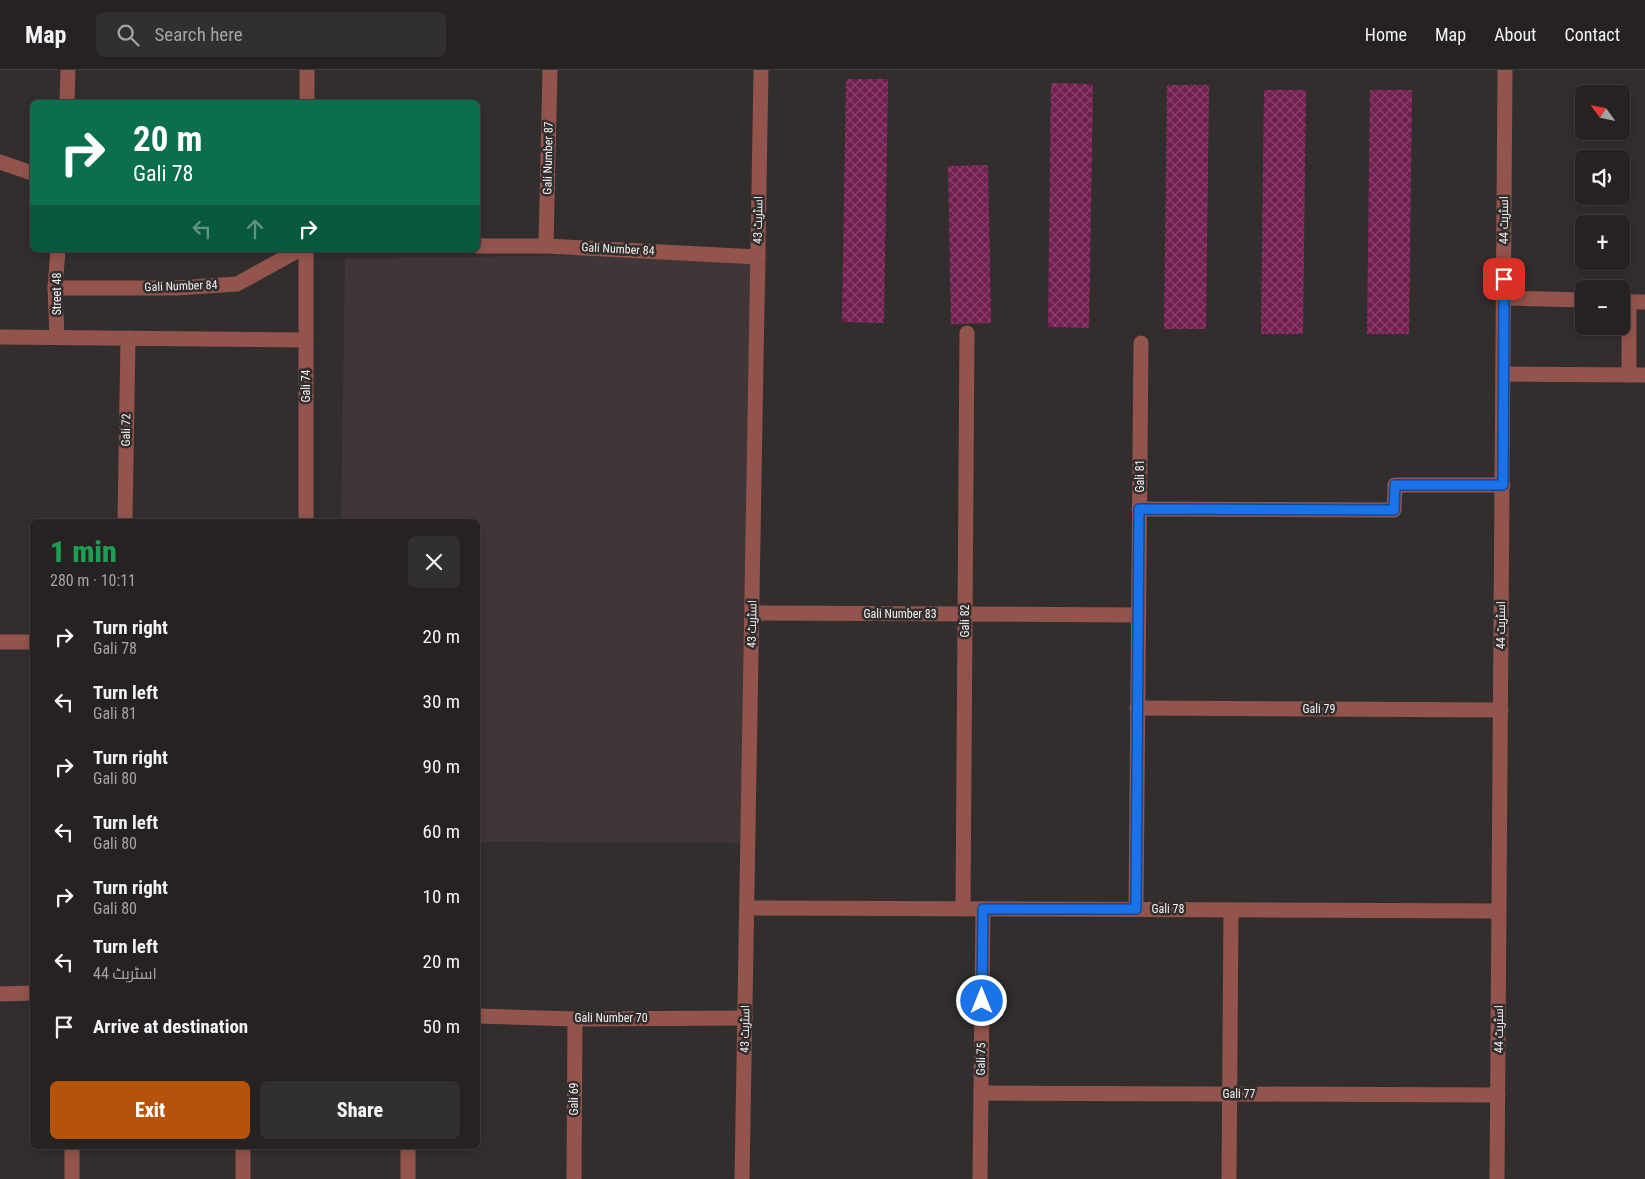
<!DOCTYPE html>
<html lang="en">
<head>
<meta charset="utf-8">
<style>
  :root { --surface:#262222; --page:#322f2f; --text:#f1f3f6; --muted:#a4a4a5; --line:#423f40; --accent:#b45309 }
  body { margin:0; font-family:"Roboto Condensed",Cairo,sans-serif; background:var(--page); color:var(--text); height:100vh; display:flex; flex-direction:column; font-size:19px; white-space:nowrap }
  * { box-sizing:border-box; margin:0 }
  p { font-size:16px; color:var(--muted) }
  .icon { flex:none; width:28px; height:28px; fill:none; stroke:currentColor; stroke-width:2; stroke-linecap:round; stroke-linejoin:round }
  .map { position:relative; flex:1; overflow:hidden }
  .details { position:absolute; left:30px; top:449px; width:450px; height:630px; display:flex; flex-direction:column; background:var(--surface); border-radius:8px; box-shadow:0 2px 8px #0003,0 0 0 1px var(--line) }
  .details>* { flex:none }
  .top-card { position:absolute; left:30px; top:30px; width:450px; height:152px; border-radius:8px; box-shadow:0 2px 8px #0003,0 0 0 1px var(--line); background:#0b6e4f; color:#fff; overflow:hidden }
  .needle { width:32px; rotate:303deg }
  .tools { position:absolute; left:1575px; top:15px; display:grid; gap:10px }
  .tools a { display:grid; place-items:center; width:55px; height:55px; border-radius:8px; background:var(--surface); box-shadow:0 2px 8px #0003,0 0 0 1px var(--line); font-size:25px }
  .pin { position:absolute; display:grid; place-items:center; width:42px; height:42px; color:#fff; margin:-21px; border-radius:10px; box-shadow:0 2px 8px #0006 }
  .me { position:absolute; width:55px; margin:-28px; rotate:0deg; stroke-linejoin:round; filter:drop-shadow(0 0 4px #0008) }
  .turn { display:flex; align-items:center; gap:18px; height:105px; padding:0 20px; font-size:22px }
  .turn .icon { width:65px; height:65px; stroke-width:2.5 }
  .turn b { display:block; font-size:35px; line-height:42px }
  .lanes { display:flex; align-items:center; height:48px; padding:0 20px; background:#0003; justify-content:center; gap:25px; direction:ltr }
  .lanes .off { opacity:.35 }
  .round { display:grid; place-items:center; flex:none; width:52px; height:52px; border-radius:8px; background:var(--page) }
  .summary { display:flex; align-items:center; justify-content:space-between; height:85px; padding:0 20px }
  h1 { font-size:30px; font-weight:800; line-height:38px; color:#1e9e55 }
  .button { display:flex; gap:10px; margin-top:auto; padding:10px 20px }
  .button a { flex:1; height:58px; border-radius:8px; background:var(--accent); color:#fff; font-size:20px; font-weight:800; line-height:58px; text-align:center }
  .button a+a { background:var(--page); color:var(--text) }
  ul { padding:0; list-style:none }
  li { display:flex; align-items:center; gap:15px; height:65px; padding:0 20px }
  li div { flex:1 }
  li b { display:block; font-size:19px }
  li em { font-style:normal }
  header { display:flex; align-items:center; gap:30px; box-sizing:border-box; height:70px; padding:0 25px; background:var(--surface); border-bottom:1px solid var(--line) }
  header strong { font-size:24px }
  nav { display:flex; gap:28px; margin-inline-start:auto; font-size:18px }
  .search { width:350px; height:45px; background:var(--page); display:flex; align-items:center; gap:12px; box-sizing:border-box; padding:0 18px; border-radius:8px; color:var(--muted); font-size:19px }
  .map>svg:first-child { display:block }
  .built { fill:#403537 }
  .building { fill:url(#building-cross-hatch) }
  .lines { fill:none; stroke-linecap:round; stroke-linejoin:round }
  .minor { stroke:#92544c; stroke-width:15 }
  .route-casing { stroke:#114b97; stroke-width:12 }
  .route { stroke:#1a73e8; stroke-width:9 }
  .labels { text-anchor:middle; stroke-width:5; stroke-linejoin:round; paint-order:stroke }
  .street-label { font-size:12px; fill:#f3f0f0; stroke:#322e2e }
</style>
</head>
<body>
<header>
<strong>Map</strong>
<div class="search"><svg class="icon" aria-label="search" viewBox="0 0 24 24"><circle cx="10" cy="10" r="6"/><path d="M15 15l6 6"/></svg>Search here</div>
<nav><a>Home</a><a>Map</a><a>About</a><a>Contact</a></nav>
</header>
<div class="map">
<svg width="1645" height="1109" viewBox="0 0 1645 1109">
  <defs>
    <pattern id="building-cross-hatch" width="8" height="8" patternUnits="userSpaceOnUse" patternTransform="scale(1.25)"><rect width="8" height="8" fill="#732050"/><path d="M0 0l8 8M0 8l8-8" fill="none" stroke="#87416a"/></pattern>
  </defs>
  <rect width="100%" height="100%" fill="#322e2e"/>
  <polygon class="built" points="767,182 745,773 478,772 478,451 341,451 345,189"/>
  <g class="building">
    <polygon points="846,9 888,9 884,253 842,252"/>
    <polygon points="1051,13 1093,14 1089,258 1048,257"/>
    <polygon points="1167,15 1209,15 1206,259 1164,259"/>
    <polygon points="1264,20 1306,20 1303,264 1261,264"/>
    <polygon points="1370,20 1412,20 1409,264 1367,264"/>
    <polygon points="988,95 991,253 951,254 948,96"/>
  </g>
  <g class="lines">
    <g class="minor">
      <polyline points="67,32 68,0"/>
      <polyline points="307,32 307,0"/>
      <polyline points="0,92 32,103"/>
      <polyline points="478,176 546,176 758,187"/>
      <polyline points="546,176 550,0"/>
      <polyline points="55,218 176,218 237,214 299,180"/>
      <polyline points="1504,228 1584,230"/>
      <polyline points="1621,232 1645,232"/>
      <polyline points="1629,232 1629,305"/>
      <polyline points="0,267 306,270"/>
      <polyline points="57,267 55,218 58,180"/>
      <polyline points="1503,304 1645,305"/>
      <polyline points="1139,439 1394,440 1395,415 1503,415"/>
      <polyline points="125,451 128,268"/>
      <polyline points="306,451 306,180"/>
      <polyline points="752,543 1139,545"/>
      <polyline points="0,572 32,572"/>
      <polyline points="1137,638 1501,640"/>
      <polyline points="747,838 1499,841"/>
      <polyline points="963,839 967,263"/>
      <polyline points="1136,839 1141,273"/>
      <polyline points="0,924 32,923"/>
      <polyline points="478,946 575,949 745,948"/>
      <polyline points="981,1023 1498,1025"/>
      <polyline points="72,1109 72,1076"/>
      <polyline points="243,1109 243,1076"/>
      <polyline points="408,1109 408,1076"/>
      <polyline points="574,1109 575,949"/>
      <polyline points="742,1109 761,0"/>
      <polyline points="980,1109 983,839"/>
      <polyline points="1229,1109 1231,840"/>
      <polyline points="1497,1109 1505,0"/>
    </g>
  </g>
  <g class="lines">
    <defs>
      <polyline id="route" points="982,931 983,839 1136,839 1139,439 1394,440 1395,415 1503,415 1504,209"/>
    </defs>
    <use href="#route" class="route-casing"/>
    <use href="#route" class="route"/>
  </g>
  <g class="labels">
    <g class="street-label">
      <text transform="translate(548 88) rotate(-89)" y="4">Gali Number 87</text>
      <text transform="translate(758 150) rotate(-89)" y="4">اسٹریٹ 43</text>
      <text transform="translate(1504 150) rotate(-90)" y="4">اسٹریٹ 44</text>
      <text transform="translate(618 179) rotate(3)" y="4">Gali Number 84</text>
      <text transform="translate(181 216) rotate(-2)" y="4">Gali Number 84</text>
      <text transform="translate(57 224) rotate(-90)" y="4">Street 48</text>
      <text transform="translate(306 316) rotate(-90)" y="4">Gali 74</text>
      <text transform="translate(126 360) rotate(-89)" y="4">Gali 72</text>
      <text transform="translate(1140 406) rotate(-90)" y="4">Gali 81</text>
      <text x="900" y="548">Gali Number 83</text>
      <text transform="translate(965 551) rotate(-90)" y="4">Gali 82</text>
      <text transform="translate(752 554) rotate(-89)" y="4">اسٹریٹ 43</text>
      <text transform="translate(1501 555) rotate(-90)" y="4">اسٹریٹ 44</text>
      <text x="1319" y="643">Gali 79</text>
      <text x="1168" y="843">Gali 78</text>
      <text x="611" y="952">Gali Number 70</text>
      <text transform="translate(745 959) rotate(-89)" y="4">اسٹریٹ 43</text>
      <text transform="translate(1499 959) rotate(-90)" y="4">اسٹریٹ 44</text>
      <text transform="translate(981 989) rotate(-89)" y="4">Gali 75</text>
      <text x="1239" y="1028">Gali 77</text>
      <text transform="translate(574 1029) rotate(-90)" y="4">Gali 69</text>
    </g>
  </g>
</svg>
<div class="tools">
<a><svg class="needle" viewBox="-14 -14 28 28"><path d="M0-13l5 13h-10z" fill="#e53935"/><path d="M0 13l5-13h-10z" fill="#a4a4a5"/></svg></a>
<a><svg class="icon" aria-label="sound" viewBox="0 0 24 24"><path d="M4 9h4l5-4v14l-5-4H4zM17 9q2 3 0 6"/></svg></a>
<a>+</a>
<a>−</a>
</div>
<div class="pin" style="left:1504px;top:209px;background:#d93025"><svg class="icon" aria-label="arrive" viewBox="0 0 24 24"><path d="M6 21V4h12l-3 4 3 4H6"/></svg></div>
<svg class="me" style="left:982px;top:931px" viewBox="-20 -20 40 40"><circle r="17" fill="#1a73e8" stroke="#fff" stroke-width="3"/><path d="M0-11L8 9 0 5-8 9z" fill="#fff"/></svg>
<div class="top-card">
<div class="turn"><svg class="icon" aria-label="right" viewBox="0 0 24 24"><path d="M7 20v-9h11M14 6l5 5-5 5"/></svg><div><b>20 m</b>Gali 78</div></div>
<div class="lanes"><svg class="icon off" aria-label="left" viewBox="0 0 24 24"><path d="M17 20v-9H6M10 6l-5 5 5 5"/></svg><svg class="icon off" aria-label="ahead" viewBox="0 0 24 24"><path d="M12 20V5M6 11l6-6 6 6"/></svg><svg class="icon" aria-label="right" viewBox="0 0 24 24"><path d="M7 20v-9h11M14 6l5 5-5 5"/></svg></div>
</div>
<section class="details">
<div class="summary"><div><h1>1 min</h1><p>280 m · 10:11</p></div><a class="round"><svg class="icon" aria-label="close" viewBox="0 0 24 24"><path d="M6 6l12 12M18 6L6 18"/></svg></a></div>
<ul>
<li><svg class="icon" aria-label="right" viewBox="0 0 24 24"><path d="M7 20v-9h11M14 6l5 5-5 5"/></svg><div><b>Turn right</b><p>Gali 78</p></div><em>20 m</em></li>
<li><svg class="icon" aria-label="left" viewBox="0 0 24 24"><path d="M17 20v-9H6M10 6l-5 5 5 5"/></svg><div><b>Turn left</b><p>Gali 81</p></div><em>30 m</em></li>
<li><svg class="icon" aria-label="right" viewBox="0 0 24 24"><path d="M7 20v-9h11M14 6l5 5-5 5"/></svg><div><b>Turn right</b><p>Gali 80</p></div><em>90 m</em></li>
<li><svg class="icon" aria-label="left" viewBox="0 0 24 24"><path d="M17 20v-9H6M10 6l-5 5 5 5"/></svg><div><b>Turn left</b><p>Gali 80</p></div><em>60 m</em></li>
<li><svg class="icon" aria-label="right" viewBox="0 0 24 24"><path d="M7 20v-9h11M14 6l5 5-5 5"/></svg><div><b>Turn right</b><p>Gali 80</p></div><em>10 m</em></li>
<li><svg class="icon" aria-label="left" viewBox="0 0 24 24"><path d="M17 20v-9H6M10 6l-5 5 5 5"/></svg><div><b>Turn left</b><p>اسٹریٹ 44</p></div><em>20 m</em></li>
<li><svg class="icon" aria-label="arrive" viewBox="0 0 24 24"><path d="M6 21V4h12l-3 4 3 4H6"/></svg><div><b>Arrive at destination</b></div><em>50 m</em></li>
</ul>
<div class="button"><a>Exit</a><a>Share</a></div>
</section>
</div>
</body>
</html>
